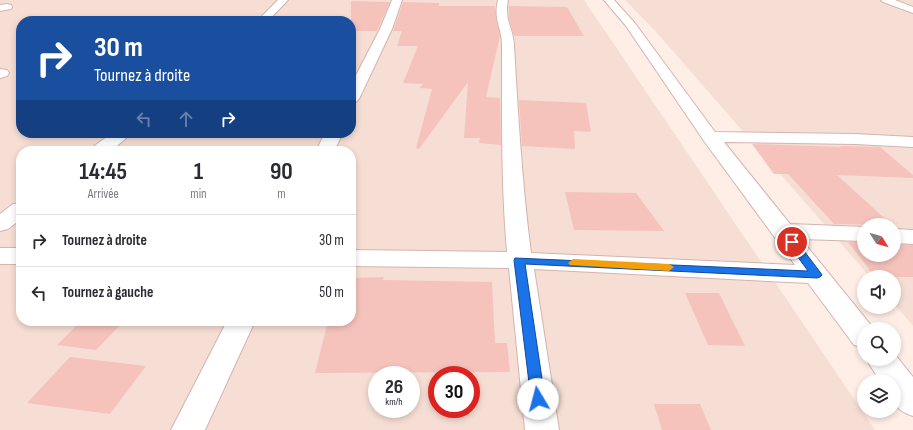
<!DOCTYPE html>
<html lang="fr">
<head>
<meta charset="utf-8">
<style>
  :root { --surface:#fff; --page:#f7f7f7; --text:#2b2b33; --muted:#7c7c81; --line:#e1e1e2 }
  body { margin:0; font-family:"Sofia Sans Condensed",sans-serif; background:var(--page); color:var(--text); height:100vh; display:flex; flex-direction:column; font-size:15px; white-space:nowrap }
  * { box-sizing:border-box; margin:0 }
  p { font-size:13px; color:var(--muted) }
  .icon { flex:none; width:22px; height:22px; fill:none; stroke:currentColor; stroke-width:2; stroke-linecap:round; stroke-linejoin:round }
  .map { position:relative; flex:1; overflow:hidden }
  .side { position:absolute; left:16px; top:146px; width:340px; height:180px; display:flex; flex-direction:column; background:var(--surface); border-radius:16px; box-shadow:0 2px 6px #0003 }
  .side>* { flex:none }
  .top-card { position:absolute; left:16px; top:16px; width:340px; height:122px; border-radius:16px; box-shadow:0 2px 6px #0003; background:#1a4fa0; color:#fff; overflow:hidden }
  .needle { width:26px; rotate:127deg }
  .tools { position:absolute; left:857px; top:218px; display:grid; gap:8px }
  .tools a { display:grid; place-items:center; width:44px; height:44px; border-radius:50%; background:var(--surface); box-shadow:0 2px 6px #0003; font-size:20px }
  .speed { position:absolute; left:368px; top:366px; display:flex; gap:8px; font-size:20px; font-weight:700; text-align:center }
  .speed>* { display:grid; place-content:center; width:52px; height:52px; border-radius:50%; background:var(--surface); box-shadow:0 2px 6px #0003; line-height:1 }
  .speed small { font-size:10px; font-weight:400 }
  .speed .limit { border:6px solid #d22; background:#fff; color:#111 }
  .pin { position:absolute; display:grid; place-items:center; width:34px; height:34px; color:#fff; margin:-17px; border:2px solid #fff; border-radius:50%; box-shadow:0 1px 4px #0007 }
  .me { position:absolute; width:44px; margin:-22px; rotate:352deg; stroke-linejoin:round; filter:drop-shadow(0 0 3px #0008) }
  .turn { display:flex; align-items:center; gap:14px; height:84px; padding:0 12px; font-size:18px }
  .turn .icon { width:52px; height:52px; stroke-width:2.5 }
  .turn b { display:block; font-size:28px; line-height:34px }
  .lanes { display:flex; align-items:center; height:38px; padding:0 12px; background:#0003; justify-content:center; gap:20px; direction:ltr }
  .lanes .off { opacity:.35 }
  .eta { display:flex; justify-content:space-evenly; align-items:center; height:68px; text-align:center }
  .eta b { font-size:24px; font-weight:700; line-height:28px }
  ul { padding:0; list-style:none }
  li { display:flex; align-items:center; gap:12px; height:52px; padding:0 12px; border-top:1px solid var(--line) }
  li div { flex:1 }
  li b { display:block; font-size:15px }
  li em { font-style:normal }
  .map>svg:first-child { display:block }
  .residential { fill:#f6ded4; fill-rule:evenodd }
  .building { fill:#f5c3bc }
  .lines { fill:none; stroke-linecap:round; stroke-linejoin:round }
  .minor-casing { stroke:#d4b4ad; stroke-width:2 }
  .minor { fill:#fff; fill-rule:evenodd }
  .route { fill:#1a73e8; stroke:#114b97 }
  .slow { fill:#f59e0b }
</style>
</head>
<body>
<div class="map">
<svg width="913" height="430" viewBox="0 0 913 430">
  <rect width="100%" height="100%" fill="#feeee6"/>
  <g class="residential">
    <path d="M 0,0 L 584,0 L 875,430 L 0,430 ZM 21,21 L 351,21 L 351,133 L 21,133 ZM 21,151 L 351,151 L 351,321 L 21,321 ZM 377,375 L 411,375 L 411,409 L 377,409 ZM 437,375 L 471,375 L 471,409 L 437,409 Z"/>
    <path d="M 625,0 L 913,0 L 913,326 L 894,304 L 894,277 L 870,277 L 658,34 ZM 864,225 L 894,225 L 894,255 L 864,255 Z"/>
  </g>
  <g class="building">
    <polygon points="351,1 390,2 377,31 351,31"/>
    <polygon points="403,2 439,3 439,6 495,6 496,19 500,36 486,97 500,98 501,145 479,143 480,138 464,138 468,82 419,149 416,148 432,89 420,88 423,84 403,83 418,46 397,46 402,31 393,31"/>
    <polygon points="509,6 567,7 584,36 514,36 509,18"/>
    <polygon points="519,100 586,103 591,132 574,131 575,149 522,146"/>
    <polygon points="752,144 842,147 840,146 880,147 913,175 913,178 837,175 892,225 834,224 788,174 774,174"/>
    <polygon points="565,192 636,193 664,231 574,230"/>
    <polygon points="848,242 864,242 864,255 894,255 894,244 913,245 913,277 875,277"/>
    <polygon points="384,277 383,280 492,282 495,343 507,343 510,372 315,373 328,321 351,321 351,278"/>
    <polygon points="685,293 719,293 745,346 708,345"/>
    <polygon points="81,321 124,321 96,350 57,345"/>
    <polygon points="70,357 146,366 110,414 27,403"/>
    <polygon points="654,404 700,404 711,430 662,430"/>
  </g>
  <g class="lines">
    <defs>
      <g id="minor">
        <polygon points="278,0 288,0 268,21 257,21"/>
        <polygon points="392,0 402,0 392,29 359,99 356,102 351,104 351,85 380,29"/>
        <path d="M 498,0 L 508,0 C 504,21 513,27 514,45 C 518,114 522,183 531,253 L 795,265 L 704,141 L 626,26 L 604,0 L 614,0 L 634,22 L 715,132 L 855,134 L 913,137 L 913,147 L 855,144 L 724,142 L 790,224 L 864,227 L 864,241 L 801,239 L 874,329 L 864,329 L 864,348 L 854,345 L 808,283 L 534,269 L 559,430 L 525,430 L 509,268 L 351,266 L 351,250 L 507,252 C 501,183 502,114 502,45 C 502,27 493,21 498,0 Z"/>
        <polygon points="881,0 895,0 913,7 913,13 883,2"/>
        <polygon points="7,4 11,5 12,7 11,9 0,11 0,5"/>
        <polygon points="0,69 7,70 9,73 7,76 0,78"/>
        <polygon points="112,133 132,133 111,151 90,151 93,147"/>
        <polygon points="325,133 343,133 334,151 316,151"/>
        <polygon points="21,203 21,219 8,229 0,231 0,214 13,204"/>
        <polygon points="894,229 913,230 913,244 894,243"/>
        <rect x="0" y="248" width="21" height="16"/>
        <polygon points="227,321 255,321 205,430 171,430"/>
        <path d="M 894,353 L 913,377 L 913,416 C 892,409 894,401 894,381 L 880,381 L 866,359 L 894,359 Z"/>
      </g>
    </defs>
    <use href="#minor" class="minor-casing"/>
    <use href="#minor" class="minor"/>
  </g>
  <polygon class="route" points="788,239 795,239 820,272 822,275 820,277 817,278 525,264 545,399 543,403 538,405 533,403 531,399 514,260 515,258 808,271 787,242"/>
  <polygon class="slow" points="573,259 669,264 674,267 669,271 570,265 568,263"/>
</svg>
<div class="tools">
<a><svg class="needle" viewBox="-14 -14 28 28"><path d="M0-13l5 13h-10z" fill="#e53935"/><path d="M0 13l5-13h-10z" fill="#7c7c81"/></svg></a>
<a><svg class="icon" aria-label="sound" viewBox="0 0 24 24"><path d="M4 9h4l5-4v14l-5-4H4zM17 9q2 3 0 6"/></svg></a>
<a><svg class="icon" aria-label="search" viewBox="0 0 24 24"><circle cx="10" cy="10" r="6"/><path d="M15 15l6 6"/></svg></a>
<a><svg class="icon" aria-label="layers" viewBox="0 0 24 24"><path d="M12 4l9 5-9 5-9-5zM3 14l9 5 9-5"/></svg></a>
</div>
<div class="speed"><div>26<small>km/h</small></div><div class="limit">30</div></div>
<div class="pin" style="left:792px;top:242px;background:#d93025"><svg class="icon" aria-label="arrive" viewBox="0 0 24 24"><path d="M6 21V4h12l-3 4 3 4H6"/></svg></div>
<svg class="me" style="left:538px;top:399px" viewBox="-20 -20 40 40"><circle r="19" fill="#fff"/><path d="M0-13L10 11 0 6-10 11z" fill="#1a73e8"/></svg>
<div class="top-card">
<div class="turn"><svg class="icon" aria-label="right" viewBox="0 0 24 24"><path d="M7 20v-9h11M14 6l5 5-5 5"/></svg><div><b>30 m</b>Tournez à droite</div></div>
<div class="lanes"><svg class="icon off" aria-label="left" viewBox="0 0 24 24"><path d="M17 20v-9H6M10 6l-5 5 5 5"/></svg><svg class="icon off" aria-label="ahead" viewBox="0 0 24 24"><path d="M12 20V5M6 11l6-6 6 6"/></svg><svg class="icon" aria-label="right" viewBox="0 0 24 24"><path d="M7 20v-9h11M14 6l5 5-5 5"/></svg></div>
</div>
<section class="side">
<div class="eta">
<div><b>14:45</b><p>Arrivée</p></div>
<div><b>1</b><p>min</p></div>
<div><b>90</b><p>m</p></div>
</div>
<ul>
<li><svg class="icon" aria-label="right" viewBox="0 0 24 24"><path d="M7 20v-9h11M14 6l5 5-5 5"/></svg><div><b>Tournez à droite</b></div><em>30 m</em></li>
<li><svg class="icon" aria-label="left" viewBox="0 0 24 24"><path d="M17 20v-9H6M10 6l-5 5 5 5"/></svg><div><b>Tournez à gauche</b></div><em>50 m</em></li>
</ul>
</section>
</div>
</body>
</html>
